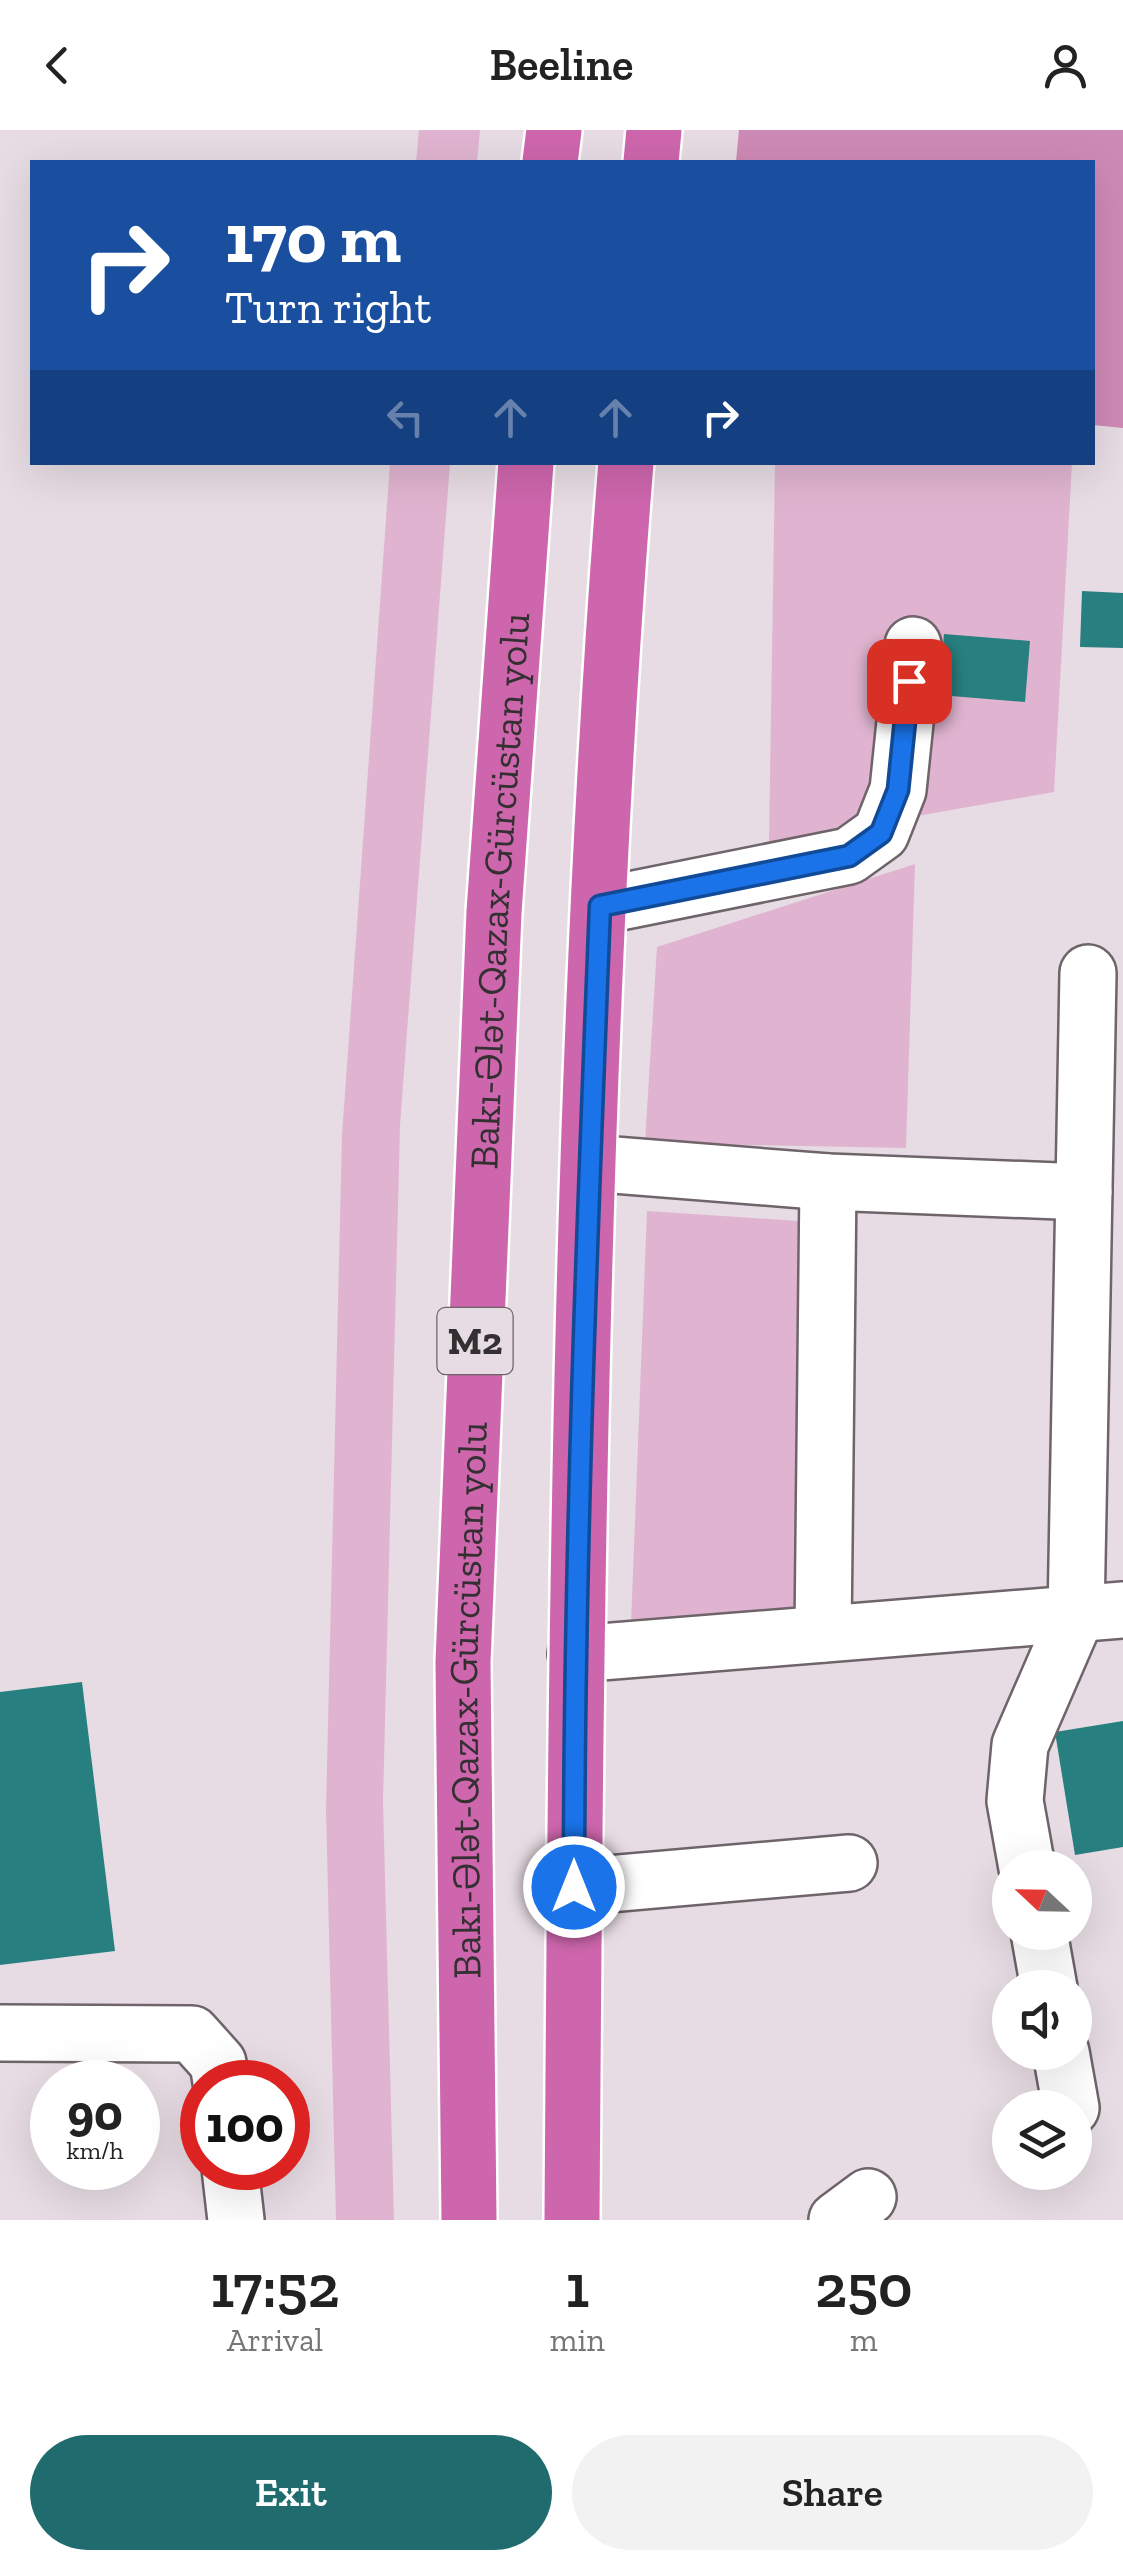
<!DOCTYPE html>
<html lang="en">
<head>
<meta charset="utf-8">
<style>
  :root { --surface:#fff; --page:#f2f2f2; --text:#222; --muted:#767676; --accent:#1f6b6d }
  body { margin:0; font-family:"Zilla Slab",serif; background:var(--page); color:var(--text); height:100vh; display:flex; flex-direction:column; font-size:38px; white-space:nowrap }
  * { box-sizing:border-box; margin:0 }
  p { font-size:32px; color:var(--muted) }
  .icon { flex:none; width:55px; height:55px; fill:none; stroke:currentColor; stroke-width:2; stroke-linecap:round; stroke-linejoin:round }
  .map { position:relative; height:2090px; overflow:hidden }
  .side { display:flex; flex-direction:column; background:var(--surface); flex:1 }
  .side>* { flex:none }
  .guide { position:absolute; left:30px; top:30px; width:1065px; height:305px; border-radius:0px; box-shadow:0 10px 40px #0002; background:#1a4fa0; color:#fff; overflow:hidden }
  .needle { width:65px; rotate:292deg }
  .fabs { position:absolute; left:992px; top:1720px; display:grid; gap:20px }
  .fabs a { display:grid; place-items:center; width:100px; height:100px; border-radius:50%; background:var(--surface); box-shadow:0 10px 40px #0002; font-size:50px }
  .speed { position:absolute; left:30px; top:1930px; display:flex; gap:20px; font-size:50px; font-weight:700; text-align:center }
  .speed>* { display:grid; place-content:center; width:130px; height:130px; border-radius:50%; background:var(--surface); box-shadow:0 10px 40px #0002; line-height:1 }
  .speed small { font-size:25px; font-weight:400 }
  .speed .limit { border:15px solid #d22; background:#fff; color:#111 }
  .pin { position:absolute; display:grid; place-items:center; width:85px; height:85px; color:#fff; margin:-42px; border-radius:20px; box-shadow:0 5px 15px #0006 }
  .me { position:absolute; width:110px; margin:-55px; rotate:0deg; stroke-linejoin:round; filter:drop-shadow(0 0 8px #0008) }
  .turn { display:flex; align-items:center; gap:35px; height:210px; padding:0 30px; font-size:45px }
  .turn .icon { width:130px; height:130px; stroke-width:2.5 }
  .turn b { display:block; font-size:70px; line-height:85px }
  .lanes { display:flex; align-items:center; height:95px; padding:0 30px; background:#0003; justify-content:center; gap:50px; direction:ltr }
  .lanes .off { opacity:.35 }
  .eta { display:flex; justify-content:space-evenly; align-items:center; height:170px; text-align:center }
  .eta b { font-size:60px; font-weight:600; line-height:70px }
  .action { display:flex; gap:20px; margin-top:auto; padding:20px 30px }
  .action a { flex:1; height:115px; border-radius:60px; background:var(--accent); color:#fff; font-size:40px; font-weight:600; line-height:115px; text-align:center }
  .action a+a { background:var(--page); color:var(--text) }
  header { display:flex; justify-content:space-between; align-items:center; height:130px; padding:0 30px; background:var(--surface); font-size:45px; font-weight:600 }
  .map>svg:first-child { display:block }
  .green { fill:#e0b4d0 }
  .forest { fill:#ce8ab6 }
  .building { fill:#287f80 }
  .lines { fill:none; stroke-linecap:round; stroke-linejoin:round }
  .minor-casing { stroke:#6e646a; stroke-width:60 }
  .highway-casing { stroke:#fff; stroke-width:60 }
  .minor { stroke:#fff; stroke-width:55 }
  .highway { stroke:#ce66ad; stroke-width:55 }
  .route-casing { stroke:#114b97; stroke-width:25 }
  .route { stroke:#1a73e8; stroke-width:18 }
  .labels { text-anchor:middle; stroke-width:10; stroke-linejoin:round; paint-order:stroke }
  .shield { fill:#e7dce3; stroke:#6a6467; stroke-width:2.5 }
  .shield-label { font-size:38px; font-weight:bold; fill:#343032 }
  .street-label { font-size:40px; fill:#343032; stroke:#e7dce3 }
</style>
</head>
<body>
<header><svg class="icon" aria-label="back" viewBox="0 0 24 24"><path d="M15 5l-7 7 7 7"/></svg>Beeline<svg class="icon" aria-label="person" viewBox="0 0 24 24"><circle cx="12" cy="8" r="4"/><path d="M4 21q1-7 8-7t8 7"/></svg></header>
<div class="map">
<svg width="1123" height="2090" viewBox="0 0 1123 2090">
  <rect width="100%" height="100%" fill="#e7dce3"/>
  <g class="green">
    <polygon points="419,0 480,0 477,32 416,32"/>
    <polygon points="390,333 450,333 400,995 383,1671 394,2090 336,2090 326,1679 342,1005"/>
    <polygon points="775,333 1072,333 1054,662 769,712"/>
    <polygon points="915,734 906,1018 645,1013 657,817"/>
    <polygon points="647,1081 798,1091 794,1482 631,1494"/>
  </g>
  <polygon class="forest" points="739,0 1123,0 1123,298 1093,295 1092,32 736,32"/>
  <g class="building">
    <polygon points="1082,461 1123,463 1123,518 1080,517"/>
    <polygon points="944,504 1030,511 1025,572 939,565"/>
    <polygon points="82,1552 115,1821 0,1835 0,1562"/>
    <polygon points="1123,1591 1123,1717 1075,1725 1055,1602"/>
  </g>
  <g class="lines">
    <defs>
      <g id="minor">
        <polyline points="600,776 849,726 881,703 898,660 913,515"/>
        <polyline points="589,1033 828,1052 1084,1062"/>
        <polyline points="823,1504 828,1052"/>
        <polyline points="576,1524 1123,1480"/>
        <polyline points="1027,1738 1015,1671 1020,1615 1076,1486 1088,843"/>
        <polyline points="574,1757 849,1733"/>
        <polyline points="1039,1802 1049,1858"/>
        <polyline points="0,1903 192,1904 218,1933 221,1952"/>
        <polyline points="1061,1922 1071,1978"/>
        <polyline points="230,2038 236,2090"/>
        <polyline points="837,2090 868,2067"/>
      </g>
      <g id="highway">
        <polyline points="550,32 554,0"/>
        <polyline points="651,32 654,0"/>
        <path id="s1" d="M 469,2090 L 463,1532 L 494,782 L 526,332"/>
        <path d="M 572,2090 C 576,1504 579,917 626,332"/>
      </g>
    </defs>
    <use href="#minor" class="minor-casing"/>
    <use href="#highway" class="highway-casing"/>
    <use href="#minor" class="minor"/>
    <use href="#highway" class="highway"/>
  </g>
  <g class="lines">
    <defs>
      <path id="route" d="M 574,1757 C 574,1430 587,1103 600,776 L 849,726 L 881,703 L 898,660 L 909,551"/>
    </defs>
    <use href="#route" class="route-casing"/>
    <use href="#route" class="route"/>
  </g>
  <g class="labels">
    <rect class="shield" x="437.5" y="1178" width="75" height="66" rx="8"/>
    <g class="shield-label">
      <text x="475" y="1224">M2</text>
    </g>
    <g class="street-label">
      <text dy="14" stroke="none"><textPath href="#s1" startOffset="1330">Bakı-Ələt-Qazax-Gürcüstan yolu</textPath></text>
      <text dy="14" stroke="none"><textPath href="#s1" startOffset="520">Bakı-Ələt-Qazax-Gürcüstan yolu</textPath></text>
    </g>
  </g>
</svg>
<div class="fabs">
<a><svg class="needle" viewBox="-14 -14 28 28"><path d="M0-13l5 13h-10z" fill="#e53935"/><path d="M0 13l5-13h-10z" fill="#767676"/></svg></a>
<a><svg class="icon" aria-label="sound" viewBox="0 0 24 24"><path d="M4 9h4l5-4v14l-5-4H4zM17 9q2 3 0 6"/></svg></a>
<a><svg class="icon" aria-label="layers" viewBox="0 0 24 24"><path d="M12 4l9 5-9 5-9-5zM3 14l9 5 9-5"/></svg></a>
</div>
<div class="speed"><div>90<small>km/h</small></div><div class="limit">100</div></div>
<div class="pin" style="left:909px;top:551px;background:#d93025"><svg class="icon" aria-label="arrive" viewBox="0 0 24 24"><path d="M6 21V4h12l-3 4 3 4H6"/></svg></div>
<svg class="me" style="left:574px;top:1757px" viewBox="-20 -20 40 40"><circle r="17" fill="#1a73e8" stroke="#fff" stroke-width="3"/><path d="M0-11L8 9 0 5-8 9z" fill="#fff"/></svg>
<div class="guide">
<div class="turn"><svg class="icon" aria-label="right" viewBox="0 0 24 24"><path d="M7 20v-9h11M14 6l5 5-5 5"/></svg><div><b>170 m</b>Turn right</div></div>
<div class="lanes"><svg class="icon off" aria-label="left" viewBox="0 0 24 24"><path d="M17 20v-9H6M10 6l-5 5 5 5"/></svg><svg class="icon off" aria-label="ahead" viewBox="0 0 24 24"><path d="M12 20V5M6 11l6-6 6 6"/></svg><svg class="icon off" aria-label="ahead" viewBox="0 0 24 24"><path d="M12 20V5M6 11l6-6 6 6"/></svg><svg class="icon" aria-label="right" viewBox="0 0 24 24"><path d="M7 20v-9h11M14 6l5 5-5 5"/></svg></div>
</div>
</div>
<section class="side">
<div class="eta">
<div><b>17:52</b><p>Arrival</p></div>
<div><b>1</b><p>min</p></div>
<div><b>250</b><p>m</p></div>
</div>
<div class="action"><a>Exit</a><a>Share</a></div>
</section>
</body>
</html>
